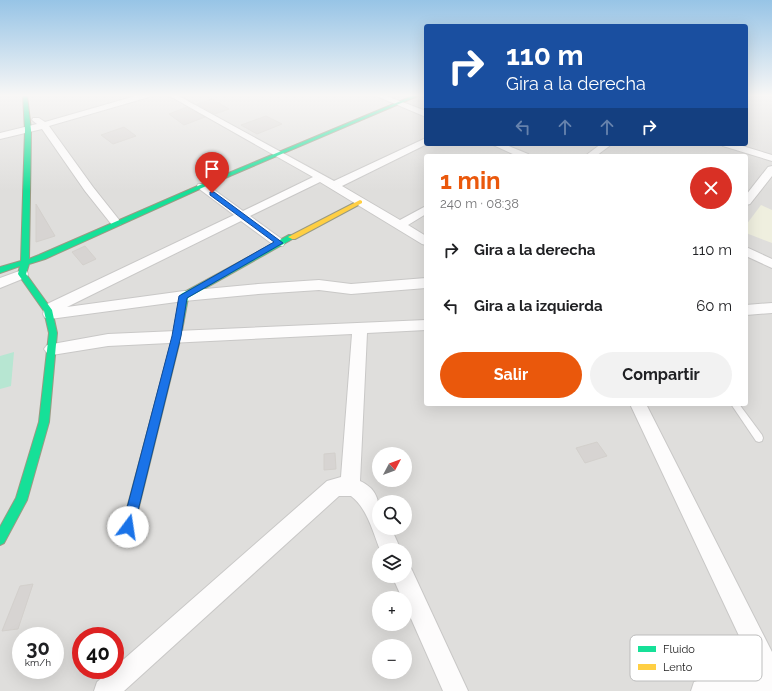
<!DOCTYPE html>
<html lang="es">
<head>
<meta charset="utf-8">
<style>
  :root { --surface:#fff; --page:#f2f2f2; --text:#202124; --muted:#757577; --accent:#ea580c }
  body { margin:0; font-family:Raleway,sans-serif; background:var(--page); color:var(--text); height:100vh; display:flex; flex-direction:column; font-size:15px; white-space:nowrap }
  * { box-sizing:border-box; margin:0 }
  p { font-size:13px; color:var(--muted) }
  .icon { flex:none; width:22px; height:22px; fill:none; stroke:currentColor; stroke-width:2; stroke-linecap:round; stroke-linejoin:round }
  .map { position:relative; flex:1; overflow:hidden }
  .sheet { position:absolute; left:424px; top:154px; width:324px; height:252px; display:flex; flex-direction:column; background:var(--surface); border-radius:4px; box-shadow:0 4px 16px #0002 }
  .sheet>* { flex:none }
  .banner { position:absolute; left:424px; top:24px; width:324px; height:122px; border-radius:4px; box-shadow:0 4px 16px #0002; background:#1a4fa0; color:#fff; overflow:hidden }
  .needle { width:26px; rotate:49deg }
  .buttons { position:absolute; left:372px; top:447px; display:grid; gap:8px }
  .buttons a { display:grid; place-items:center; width:40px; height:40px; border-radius:50%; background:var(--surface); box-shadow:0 4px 16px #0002; font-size:20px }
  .speed { position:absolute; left:12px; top:627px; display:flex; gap:8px; font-size:20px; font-weight:700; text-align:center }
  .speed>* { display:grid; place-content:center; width:52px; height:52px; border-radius:50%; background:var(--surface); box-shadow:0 4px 16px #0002; line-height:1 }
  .speed small { font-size:10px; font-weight:400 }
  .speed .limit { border:6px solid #d22; background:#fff; color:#111 }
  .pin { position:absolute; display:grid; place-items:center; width:34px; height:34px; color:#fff; margin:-41px -17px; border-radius:50% 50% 50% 0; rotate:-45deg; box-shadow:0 0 4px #0007 }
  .pin .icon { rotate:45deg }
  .me { position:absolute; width:44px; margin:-22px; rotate:14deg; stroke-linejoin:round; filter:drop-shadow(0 0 3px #0008) }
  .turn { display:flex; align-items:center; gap:14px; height:84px; padding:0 16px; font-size:18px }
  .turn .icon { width:52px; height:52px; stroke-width:2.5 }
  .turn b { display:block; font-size:28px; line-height:34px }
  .lanes { display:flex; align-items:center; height:38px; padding:0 16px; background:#0003; justify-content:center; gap:20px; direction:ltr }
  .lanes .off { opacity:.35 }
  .round { display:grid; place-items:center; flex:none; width:42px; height:42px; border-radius:21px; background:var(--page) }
  .headline { display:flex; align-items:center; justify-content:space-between; height:68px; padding:0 16px }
  h1 { font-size:24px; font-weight:700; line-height:30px; color:var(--accent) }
  .button { display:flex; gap:8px; margin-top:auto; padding:8px 16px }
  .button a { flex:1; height:46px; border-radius:24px; background:var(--accent); color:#fff; font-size:16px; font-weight:700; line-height:46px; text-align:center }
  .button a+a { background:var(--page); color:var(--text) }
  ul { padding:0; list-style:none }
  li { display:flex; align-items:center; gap:12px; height:56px; padding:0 16px }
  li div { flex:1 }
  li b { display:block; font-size:15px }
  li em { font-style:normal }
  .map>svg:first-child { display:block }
  .residential { fill:#dfdedc; fill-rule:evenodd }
  .farmland { fill:#efefdf }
  .pitch { fill:#b7e6d2 }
  .building { fill:#d7d4d2; stroke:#d3d0cc }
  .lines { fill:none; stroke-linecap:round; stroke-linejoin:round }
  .lane-casing { stroke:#c9c8c7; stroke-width:2 }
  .street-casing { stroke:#c9c8c7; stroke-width:2 }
  .fast-casing { stroke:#999a82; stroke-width:2 }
  .slow-casing { stroke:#999a82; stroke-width:2 }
  .lane { fill:#fdfcfc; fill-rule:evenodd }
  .street { fill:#fdfcfc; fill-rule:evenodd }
  .fast { fill:#16e098; fill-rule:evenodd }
  .slow { fill:#ffcf43; fill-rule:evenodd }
  .route { fill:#1a73e8; stroke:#114b97 }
  .key { fill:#fff; stroke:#bdbdbd; stroke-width:1 }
  .key-label { font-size:11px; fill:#222 }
</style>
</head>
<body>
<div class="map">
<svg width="772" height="691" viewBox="0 0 772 691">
  <rect width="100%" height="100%" fill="#f0eeeb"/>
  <path class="residential" d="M 0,95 L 426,95 L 426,144 L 746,144 L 746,95 L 772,95 L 772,691 L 0,691 ZM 426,156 L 746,156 L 746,404 L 426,404 ZM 379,454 L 405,454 L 405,480 L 379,480 ZM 379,502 L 405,502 L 405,528 L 379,528 ZM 379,550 L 405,550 L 405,576 L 379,576 ZM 379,598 L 405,598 L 405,624 L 379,624 ZM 21,636 L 55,636 L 55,670 L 21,670 ZM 81,636 L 115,636 L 115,670 L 81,670 ZM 379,646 L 405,646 L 405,672 L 379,672 Z"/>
  <polygon class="farmland" points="761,205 772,210 772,243 746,233 746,225"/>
  <polygon class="pitch" points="14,352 11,386 0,389 0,356"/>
  <g class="building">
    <polygon points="212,99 229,109 215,114 197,104"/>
    <polygon points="187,107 205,117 184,125 169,114"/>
    <polygon points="266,116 282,124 257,134 241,125"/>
    <polygon points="124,127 136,136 113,144 101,135"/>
    <polygon points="36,204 55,236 36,242"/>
    <polygon points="85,246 96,259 83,265 72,252"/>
    <polygon points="597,442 607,456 585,463 576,448"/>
    <polygon points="335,453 336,469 324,470 324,454"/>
    <polygon points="33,584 18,629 2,631 20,586"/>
  </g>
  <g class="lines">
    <defs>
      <polygon id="lane" points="731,404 739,404 762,435 763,438 762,441 759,442 756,441"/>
      <g id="street">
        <polygon points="139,95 150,95 149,97 49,126 93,187 120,221 122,223 120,225 112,225 85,191 42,129 0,139 0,133 37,124 32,120 33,118 39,118 45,122"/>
        <polygon points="168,95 177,95 334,181 426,138 427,144 342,186 400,220 426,206 426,214 408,225 426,236 426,245 422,244 320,182 250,216 283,240 285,243 283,246 275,246 241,221 67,307 184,291 258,284 319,280 351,284 426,278 426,288 351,294 319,290 258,294 184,301 50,319 45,318 43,314 45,305 234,215 198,188 197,186 198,184 206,184 243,211 313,177"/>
        <polygon points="374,95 384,95 426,111 426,117"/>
        <polygon points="491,144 504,144 528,154 530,156 517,156"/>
        <polygon points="601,144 612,144 596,156 585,156"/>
        <polygon points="721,144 736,144 772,155 772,161 723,146"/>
        <polygon points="772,166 772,176 750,204 746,205 746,195 768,167"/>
        <polygon points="746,247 772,259 772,268 746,256"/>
        <polygon points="22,270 27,271 28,274 27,277 0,288 0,278"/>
        <polygon points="772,303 772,313 746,315 746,305"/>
        <path d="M 426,320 L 426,330 L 367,333 L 360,481 C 382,491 379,508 379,528 L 391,528 L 401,550 L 380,550 C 373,532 367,508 351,496 L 339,496 L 124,691 L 94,691 L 97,682 L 111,670 L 115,670 L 115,667 L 327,481 L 341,477 L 352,334 L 108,346 L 52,355 L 47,353 L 44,349 L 47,345 L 108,334 Z"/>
        <polygon points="630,404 646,404 772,652 772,691 691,691 694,682 703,679 757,674"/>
        <polygon points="405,566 411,568 468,691 443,691 405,605 405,598 402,598 392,576 405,576"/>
      </g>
      <g id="fast">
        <polygon points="23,95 27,95 31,130 29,259 39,255 200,185 415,95 420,95 204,187 45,259 29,264 26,274 52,310 57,333 49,422 27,500 4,543 0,545 0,527 16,498 39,422 49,333 44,311 18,274 20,266 0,273 0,267 21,261 25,130"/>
        <polygon points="289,235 292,235 296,237 188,298 181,336 134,527 132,531 128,533 124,531 122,527 173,336 180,296 181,294"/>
      </g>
      <polygon id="slow" points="360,200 362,201 362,203 295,239 292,239 288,237"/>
    </defs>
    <use href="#lane" class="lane-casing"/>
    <use href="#street" class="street-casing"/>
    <use href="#fast" class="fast-casing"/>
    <use href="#slow" class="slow-casing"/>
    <use href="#lane" class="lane"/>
    <use href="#street" class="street"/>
    <use href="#fast" class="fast"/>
    <use href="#slow" class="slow"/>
  </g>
  <linearGradient id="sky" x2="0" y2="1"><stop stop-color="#97c4e6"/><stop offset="0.5" stop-color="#f8f7f6"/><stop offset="1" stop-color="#f8f7f6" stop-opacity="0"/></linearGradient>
  <rect width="772" height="191" fill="url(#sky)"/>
  <polygon class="route" points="210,192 214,192 283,243 187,298 181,336 134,527 132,531 128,533 124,531 122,527 172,336 179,296 274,242 210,195"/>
  <rect x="630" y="635" width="132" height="46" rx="6" class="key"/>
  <rect x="638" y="646" width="18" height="6" fill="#16e098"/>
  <rect x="638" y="664" width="18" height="6" fill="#ffcf43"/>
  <g class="key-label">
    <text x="663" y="653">Fluido</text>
    <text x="663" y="671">Lento</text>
  </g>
</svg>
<div class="buttons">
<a><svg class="needle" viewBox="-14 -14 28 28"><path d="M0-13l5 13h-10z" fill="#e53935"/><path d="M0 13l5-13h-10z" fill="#757577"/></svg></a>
<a><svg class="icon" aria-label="search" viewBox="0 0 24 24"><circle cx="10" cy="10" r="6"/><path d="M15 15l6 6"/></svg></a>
<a><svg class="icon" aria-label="layers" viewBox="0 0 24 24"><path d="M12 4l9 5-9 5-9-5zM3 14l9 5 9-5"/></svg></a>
<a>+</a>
<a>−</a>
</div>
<div class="speed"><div>30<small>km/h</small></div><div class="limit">40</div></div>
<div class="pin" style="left:212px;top:193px;background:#d93025"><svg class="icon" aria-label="arrive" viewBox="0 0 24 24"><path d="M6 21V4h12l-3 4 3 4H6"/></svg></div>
<svg class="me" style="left:128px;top:527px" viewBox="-20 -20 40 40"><circle r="19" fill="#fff"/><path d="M0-13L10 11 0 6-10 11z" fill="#1a73e8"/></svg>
<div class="banner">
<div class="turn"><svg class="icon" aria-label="right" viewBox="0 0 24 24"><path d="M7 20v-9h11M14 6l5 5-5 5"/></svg><div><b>110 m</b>Gira a la derecha</div></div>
<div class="lanes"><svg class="icon off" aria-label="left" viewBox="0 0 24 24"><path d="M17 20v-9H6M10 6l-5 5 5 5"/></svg><svg class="icon off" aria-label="ahead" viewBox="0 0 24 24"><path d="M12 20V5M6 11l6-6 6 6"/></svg><svg class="icon off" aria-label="ahead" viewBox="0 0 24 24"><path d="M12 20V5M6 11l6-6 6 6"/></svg><svg class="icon" aria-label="right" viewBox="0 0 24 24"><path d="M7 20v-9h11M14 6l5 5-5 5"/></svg></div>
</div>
<section class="sheet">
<div class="headline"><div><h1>1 min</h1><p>240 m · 08:38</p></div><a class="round" style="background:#d93025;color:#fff"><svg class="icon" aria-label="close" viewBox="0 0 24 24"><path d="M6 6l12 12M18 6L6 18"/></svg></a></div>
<ul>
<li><svg class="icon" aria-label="right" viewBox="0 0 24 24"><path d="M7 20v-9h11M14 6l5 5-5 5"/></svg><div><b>Gira a la derecha</b></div><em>110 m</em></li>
<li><svg class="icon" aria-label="left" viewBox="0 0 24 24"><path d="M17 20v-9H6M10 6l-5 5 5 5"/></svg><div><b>Gira a la izquierda</b></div><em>60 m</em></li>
</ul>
<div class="button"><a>Salir</a><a>Compartir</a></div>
</section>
</div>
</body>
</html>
